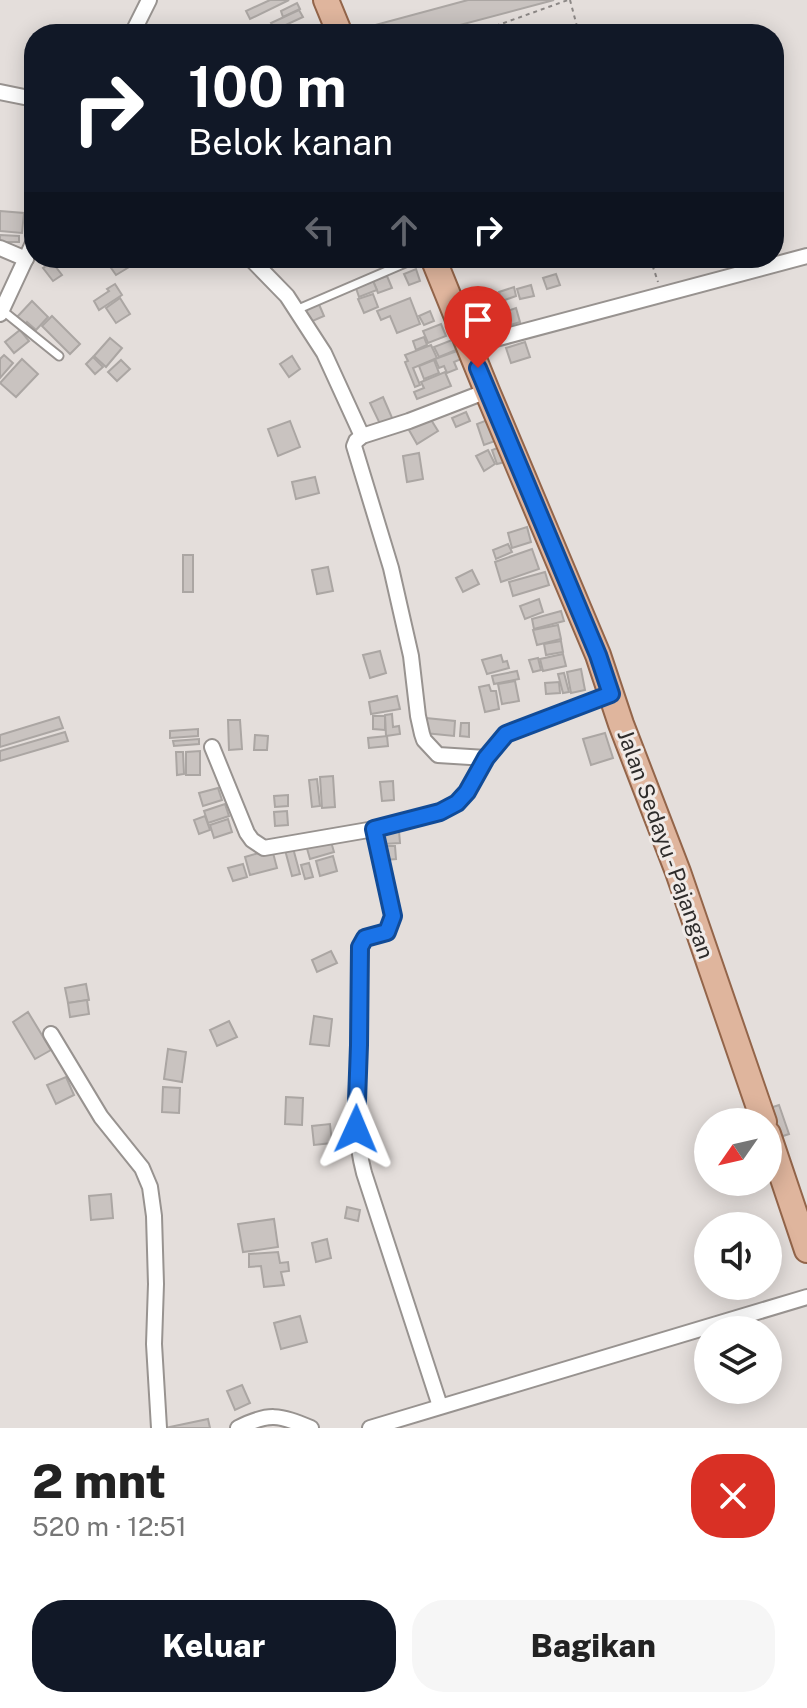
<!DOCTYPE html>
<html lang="id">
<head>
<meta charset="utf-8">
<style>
  :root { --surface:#fff; --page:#f6f6f6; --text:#222; --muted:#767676; --accent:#111827 }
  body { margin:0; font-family:"Public Sans",sans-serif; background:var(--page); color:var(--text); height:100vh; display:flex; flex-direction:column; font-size:30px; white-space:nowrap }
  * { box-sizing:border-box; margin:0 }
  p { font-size:26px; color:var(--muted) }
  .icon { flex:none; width:44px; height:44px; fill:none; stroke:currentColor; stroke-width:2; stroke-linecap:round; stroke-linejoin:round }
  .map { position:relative; height:1428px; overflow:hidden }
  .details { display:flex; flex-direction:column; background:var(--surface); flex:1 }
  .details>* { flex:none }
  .banner { position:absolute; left:24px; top:24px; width:760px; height:244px; border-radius:32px; box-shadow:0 4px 20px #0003; background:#111827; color:#fff; overflow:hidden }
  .needle { width:52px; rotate:236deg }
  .buttons { position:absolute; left:694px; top:1108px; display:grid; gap:16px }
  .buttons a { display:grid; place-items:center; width:88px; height:88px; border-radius:50%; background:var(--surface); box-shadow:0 4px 20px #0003; font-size:40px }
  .pin { position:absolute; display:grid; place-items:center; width:68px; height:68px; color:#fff; margin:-82px -34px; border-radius:50% 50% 50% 0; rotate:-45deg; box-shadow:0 0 8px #0007 }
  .pin .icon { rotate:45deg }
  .me { position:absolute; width:88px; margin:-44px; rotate:1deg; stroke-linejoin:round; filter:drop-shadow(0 0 6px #0008) }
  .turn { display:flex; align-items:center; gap:28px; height:168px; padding:0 32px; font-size:36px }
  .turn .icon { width:104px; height:104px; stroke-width:2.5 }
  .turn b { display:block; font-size:56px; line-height:68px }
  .lanes { display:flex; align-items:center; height:76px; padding:0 32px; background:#0003; justify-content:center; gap:40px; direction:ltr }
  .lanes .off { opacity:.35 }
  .round { display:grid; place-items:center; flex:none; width:84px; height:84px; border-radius:32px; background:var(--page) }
  .overview { display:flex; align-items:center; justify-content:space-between; height:136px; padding:0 32px }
  h1 { font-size:48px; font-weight:800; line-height:60px }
  .primary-button { display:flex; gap:16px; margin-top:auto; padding:16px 32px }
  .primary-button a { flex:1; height:92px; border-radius:32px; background:var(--accent); color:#fff; font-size:32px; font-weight:800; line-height:92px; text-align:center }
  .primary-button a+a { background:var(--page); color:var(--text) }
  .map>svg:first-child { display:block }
  .building { fill:#c9c3c0; stroke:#aba6a3; stroke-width:2 }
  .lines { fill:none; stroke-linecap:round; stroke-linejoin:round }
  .lane-casing { stroke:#989390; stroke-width:11 }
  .street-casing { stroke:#989390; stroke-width:18 }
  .primary-casing { stroke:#93654a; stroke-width:28 }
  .path { stroke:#8c8886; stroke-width:2; stroke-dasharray:4 4; stroke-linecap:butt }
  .lane { stroke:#fff; stroke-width:7 }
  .street { stroke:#fff; stroke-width:14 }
  .primary { stroke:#dfb59d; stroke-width:24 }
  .route-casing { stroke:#114b97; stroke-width:20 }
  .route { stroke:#1a73e8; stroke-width:14 }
  .labels { text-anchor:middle; stroke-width:6; stroke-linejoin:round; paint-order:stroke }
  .street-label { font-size:22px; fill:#2e2c2b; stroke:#f1ebe8 }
</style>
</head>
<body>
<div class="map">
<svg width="807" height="1428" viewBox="0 0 807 1428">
  <rect width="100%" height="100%" fill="#e4dedb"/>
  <g class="building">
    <polygon points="270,0 289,0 250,19 246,11"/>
    <polygon points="468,0 554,0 426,34 353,34 353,31"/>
    <polygon points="297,3 300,9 283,17 281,11"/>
    <polygon points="299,10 303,17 275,30 271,23"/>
    <polygon points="0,211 24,213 22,233 0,231"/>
    <polygon points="0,235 19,236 19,242 0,242"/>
    <polygon points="120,258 144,258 116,275 109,265"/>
    <polygon points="52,262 62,275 53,281 43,268"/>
    <polygon points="416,269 420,281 409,285 404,274"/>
    <polygon points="556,274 560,285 547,289 543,278"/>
    <polygon points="387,276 392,288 378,293 373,281"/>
    <polygon points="373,281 377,290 359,297 356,288"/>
    <polygon points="115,284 122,295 99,310 94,301 109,291 107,289"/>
    <polygon points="531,285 534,296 520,299 517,289"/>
    <polygon points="514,287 516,296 502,301 499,292"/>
    <polygon points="495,293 498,302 488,305 485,296"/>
    <polygon points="373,294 378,307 364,313 358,299"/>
    <polygon points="120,298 130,314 116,323 106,308"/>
    <polygon points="410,298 420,324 397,333 390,316 381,320 377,311"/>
    <polygon points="32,301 48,317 36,330 27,322 25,325 17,317"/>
    <polygon points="504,301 507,311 495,314 492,304"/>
    <polygon points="318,302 324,316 308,323 302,309"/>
    <polygon points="516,308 520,322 494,330 490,317"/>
    <polygon points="430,311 434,321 424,325 419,316"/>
    <polygon points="52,316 80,344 70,354 42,326"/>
    <polygon points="441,324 446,336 428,343 423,331"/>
    <polygon points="20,330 29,341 14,353 5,342"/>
    <polygon points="424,337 427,345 416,350 413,341"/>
    <polygon points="110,338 122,348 106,367 94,356"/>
    <polygon points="452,340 456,350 439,357 434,347"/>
    <polygon points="525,342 530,357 511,363 506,348"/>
    <polygon points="431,345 437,358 413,368 420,385 415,387 405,362 408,361 405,355"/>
    <polygon points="457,351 461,359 454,362 457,369 447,373 444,366 439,368 435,359"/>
    <polygon points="4,355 13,363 0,378 0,359"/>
    <polygon points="292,356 300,369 289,377 280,364"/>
    <polygon points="93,357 103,367 95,374 86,364"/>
    <polygon points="22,359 38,374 16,397 0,383"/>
    <polygon points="121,360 130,369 117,381 108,372"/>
    <polygon points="434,360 439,373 424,379 419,366"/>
    <polygon points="445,372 451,386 417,399 414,392 424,388 421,382"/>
    <polygon points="383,397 393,420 381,426 370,403"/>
    <polygon points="466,412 470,421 456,427 452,418"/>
    <polygon points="430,418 438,431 417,444 409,430"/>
    <polygon points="490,419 498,440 484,445 477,424"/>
    <polygon points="290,421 300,447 278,456 268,429"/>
    <polygon points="500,447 505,462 497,464 492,450"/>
    <polygon points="488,450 495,464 484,471 476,456"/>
    <polygon points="419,453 423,479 407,482 403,456"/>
    <polygon points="315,477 319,493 296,499 292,482"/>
    <polygon points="527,527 531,542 512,548 508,533"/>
    <polygon points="508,544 512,552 496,559 493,550"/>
    <polygon points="532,549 539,569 501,582 495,562"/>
    <rect x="183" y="555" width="10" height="37"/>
    <polygon points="328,567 333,591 317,594 312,570"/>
    <polygon points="472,570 479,584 463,592 456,578"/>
    <polygon points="545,572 549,585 513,596 509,582"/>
    <polygon points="539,599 543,612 525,619 520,606"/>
    <polygon points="561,611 564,621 534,629 532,619"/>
    <polygon points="558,625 561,639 537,645 533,630"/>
    <polygon points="561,641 563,652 546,655 544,644"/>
    <polygon points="380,651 386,673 370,678 363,655"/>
    <polygon points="563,654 566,666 543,671 540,659"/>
    <polygon points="501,655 503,662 507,661 509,668 487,674 482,660"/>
    <polygon points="538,658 541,670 533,672 529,660"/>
    <polygon points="581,669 585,690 571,693 567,672"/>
    <polygon points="517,671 519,679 494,684 492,676"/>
    <polygon points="564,673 569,692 563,693 558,674"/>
    <polygon points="515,681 519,701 502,704 498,684"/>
    <polygon points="559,682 560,693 546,694 545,683"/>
    <polygon points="489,685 491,691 496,691 499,709 485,712 479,687"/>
    <polygon points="397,696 400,709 371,714 369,702"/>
    <polygon points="392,714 393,727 399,726 400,734 386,736 385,715"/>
    <polygon points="373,716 385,716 385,730 373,729"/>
    <polygon points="59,717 63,728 0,747 0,735"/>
    <polygon points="426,718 455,721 454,736 425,733"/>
    <polygon points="228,720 240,720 242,749 229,750"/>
    <polygon points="461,723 469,723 469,737 460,736"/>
    <polygon points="198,729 198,736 170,738 170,731"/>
    <polygon points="65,732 68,741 0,761 0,751"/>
    <polygon points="605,733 613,758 591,765 583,739"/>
    <polygon points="255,735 268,736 267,750 254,750"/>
    <polygon points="387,736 388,746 369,748 368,738"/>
    <polygon points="199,739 199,744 174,746 173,741"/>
    <polygon points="200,751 200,775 186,775 186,752"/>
    <polygon points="176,752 183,752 184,774 177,775"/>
    <polygon points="333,776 335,807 322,808 320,777"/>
    <polygon points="317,779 320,806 312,807 309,780"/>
    <polygon points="393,781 394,800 382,801 380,782"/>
    <polygon points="218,788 222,800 203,806 199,793"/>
    <polygon points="288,795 288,806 275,807 274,796"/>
    <polygon points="225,804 229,816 208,823 204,811"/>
    <polygon points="287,811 288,825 275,826 274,812"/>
    <polygon points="205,816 210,830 199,834 194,820"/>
    <polygon points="228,819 232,832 214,838 210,825"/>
    <polygon points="399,831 400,843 383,844 382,832"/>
    <polygon points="330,838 334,852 310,859 306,845"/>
    <polygon points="385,846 395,846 396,859 386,860"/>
    <polygon points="293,848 300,874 292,876 285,850"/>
    <polygon points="272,849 277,868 250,875 245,857"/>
    <polygon points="333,856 337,871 320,876 316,861"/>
    <polygon points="309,863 313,877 305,879 301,865"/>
    <polygon points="243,864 247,877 233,881 228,868"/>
    <polygon points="331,951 337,963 317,972 312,960"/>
    <polygon points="86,984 89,1000 68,1003 65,988"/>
    <polygon points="87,1000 89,1014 70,1017 68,1003"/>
    <polygon points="28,1012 51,1050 35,1059 13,1022"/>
    <polygon points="314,1016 332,1019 329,1046 310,1044"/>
    <polygon points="229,1021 237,1037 217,1046 210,1030"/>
    <polygon points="168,1049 186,1052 182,1082 164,1079"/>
    <polygon points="66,1077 74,1095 56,1104 47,1085"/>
    <polygon points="163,1087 180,1088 179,1113 162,1112"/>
    <polygon points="286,1097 303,1098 302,1125 285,1124"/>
    <polygon points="779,1105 789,1134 777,1138 767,1109"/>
    <polygon points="330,1124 332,1143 314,1145 312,1126"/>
    <polygon points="111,1194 113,1218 91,1220 89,1196"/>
    <polygon points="347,1207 360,1210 358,1221 345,1218"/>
    <polygon points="274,1219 278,1247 243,1252 238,1224"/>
    <polygon points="327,1239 331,1258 316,1262 312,1243"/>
    <polygon points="278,1252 280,1263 288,1262 289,1271 281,1272 284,1285 264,1287 261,1266 249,1267 249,1254"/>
    <polygon points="300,1316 307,1342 281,1349 274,1323"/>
    <polygon points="242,1385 250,1403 235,1410 227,1391"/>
    <polygon points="208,1419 210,1428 165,1428"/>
  </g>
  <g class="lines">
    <defs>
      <g id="lane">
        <polyline points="2,310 59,356"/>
        <polyline points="296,310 417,258"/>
      </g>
      <g id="street">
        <polyline points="132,34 149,0"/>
        <polyline points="0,92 34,99"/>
        <polyline points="0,248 26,259"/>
        <polyline points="250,258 287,296 324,353 362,436"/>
        <polyline points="0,314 34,241"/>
        <polyline points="469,346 807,256"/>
        <polyline points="212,747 247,833 252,840 264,848 374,829 440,812 457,803 467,792 486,758 506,734 611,694"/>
        <polyline points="486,758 438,755 424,740 422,734 418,716 411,656 391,568 354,446 356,441 362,436 409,421 487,391"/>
        <path d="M 374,829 L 393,916 L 387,932 L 365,938 L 360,947 C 359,980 360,1014 359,1048 C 358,1094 352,1127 364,1173 L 440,1406"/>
        <polyline points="51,1034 101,1117 142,1168 150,1187 154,1216 156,1284 154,1344 159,1428"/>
        <path d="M 238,1428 C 269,1412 279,1415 311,1428"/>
        <polyline points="370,1428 807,1297"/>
      </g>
      <g id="primary">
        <polyline points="326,0 340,34"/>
        <polyline points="433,258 487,391 598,655 621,724 678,872 764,1122"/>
        <polyline points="768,1134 807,1250"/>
      </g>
    </defs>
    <use href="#lane" class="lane-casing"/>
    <use href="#street" class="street-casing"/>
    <use href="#primary" class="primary-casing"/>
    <g class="path">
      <polyline points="570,0 579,34"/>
      <polyline points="473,34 568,0"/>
      <polyline points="650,258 658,282"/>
    </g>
    <use href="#lane" class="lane"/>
    <use href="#street" class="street"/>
    <use href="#primary" class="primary"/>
  </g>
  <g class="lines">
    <defs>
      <polyline id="route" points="356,1129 359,1045 360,947 365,938 387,932 393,916 374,829 440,812 457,803 467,792 486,758 506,734 611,694 598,655 478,368"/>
    </defs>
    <use href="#route" class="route-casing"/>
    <use href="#route" class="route"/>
  </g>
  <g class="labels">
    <g class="street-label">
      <text transform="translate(666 844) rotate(70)" y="8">Jalan Sedayu - Pajangan</text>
    </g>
  </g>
</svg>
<div class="buttons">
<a><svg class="needle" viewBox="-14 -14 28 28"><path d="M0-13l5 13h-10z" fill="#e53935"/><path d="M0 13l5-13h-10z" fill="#767676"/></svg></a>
<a><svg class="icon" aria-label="sound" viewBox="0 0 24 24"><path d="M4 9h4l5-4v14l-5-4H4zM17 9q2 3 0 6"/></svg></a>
<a><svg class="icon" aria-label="layers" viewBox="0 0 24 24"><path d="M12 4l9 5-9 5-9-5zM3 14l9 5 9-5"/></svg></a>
</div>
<div class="pin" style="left:478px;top:368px;background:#d93025"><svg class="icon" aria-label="arrive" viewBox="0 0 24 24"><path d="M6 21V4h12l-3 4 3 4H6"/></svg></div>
<svg class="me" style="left:356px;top:1129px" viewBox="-20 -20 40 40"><path d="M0-17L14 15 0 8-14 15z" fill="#1a73e8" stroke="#fff" stroke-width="4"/></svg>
<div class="banner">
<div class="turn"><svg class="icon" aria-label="right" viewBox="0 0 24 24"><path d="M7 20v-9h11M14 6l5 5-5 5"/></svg><div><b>100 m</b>Belok kanan</div></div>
<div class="lanes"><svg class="icon off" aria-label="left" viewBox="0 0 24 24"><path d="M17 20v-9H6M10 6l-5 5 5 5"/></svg><svg class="icon off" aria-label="ahead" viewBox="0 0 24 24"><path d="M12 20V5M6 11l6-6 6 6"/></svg><svg class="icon" aria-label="right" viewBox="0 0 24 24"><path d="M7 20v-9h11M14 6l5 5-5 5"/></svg></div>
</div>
</div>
<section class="details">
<div class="overview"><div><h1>2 mnt</h1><p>520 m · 12:51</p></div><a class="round" style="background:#d93025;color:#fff"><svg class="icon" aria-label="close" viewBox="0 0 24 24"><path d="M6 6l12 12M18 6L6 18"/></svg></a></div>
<div class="primary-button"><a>Keluar</a><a>Bagikan</a></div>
</section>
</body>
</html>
